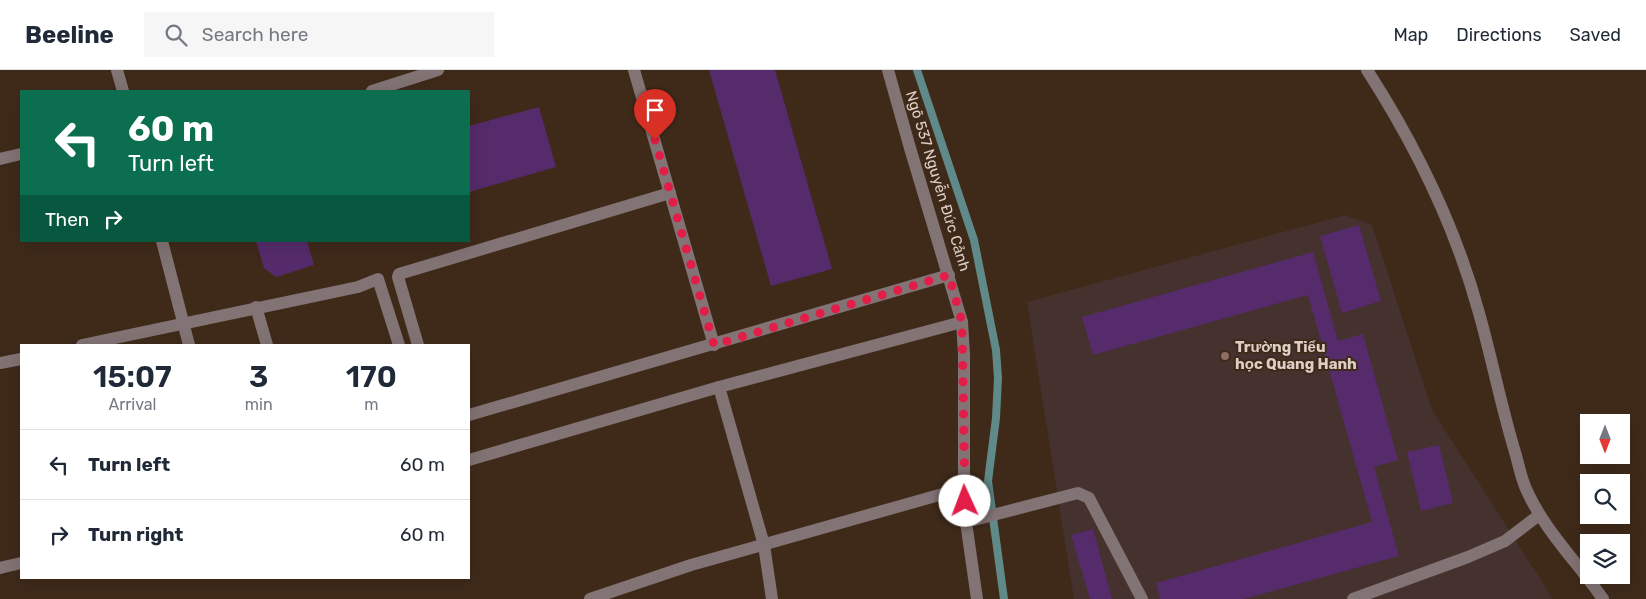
<!DOCTYPE html>
<html lang="en">
<head>
<meta charset="utf-8">
<style>
  :root { --surface:#fff; --page:#f6f6f7; --text:#1f2937; --muted:#747a83; --line:#e0e1e3 }
  body { margin:0; font-family:Rubik,sans-serif; background:var(--page); color:var(--text); height:100vh; display:flex; flex-direction:column; font-size:19px; white-space:nowrap }
  * { box-sizing:border-box; margin:0 }
  p { font-size:16px; color:var(--muted) }
  .icon { flex:none; width:28px; height:28px; fill:none; stroke:currentColor; stroke-width:2; stroke-linecap:round; stroke-linejoin:round }
  .map { position:relative; flex:1; overflow:hidden }
  .side { position:absolute; left:20px; top:274px; width:450px; height:235px; display:flex; flex-direction:column; background:var(--surface); border-radius:0px; box-shadow:0 5px 20px #0002 }
  .side>* { flex:none }
  .hud { position:absolute; left:20px; top:20px; width:450px; height:152px; border-radius:0px; box-shadow:0 5px 20px #0002; background:#0b6e4f; color:#fff; overflow:hidden }
  .needle { width:32px; rotate:180deg }
  .tools { position:absolute; left:1580px; top:344px; display:grid; gap:10px }
  .tools a { display:grid; place-items:center; width:50px; height:50px; border-radius:0px; background:var(--surface); box-shadow:0 5px 20px #0002; font-size:25px }
  .pin { position:absolute; display:grid; place-items:center; width:42px; height:42px; color:#fff; margin:-51px -21px; border-radius:50% 50% 50% 0; rotate:-45deg; box-shadow:0 0 5px #0007 }
  .pin .icon { rotate:45deg }
  .me { position:absolute; width:55px; margin:-28px; rotate:358deg; stroke-linejoin:round; filter:drop-shadow(0 0 4px #0008) }
  .turn { display:flex; align-items:center; gap:18px; height:105px; padding:0 25px; font-size:22px }
  .turn .icon { width:65px; height:65px; stroke-width:2.5 }
  .turn b { display:block; font-size:35px; line-height:42px }
  .then { display:flex; align-items:center; height:48px; padding:0 25px; background:#0003; gap:10px; font-size:19px }
  .eta { display:flex; justify-content:space-evenly; align-items:center; height:85px; text-align:center }
  .eta b { font-size:30px; font-weight:600; line-height:35px }
  ul { padding:0; list-style:none }
  li { display:flex; align-items:center; gap:15px; height:70px; padding:0 25px; border-top:1px solid var(--line) }
  li div { flex:1 }
  li b { display:block; font-size:19px }
  li em { font-style:normal }
  header { display:flex; align-items:center; gap:30px; box-sizing:border-box; height:70px; padding:0 25px; background:var(--surface); border-bottom:1px solid var(--line) }
  header strong { font-size:24px }
  nav { display:flex; gap:28px; margin-inline-start:auto; font-size:18px }
  .search { width:350px; height:45px; background:var(--page); display:flex; align-items:center; gap:12px; box-sizing:border-box; padding:0 18px; border-radius:0px; color:var(--muted); font-size:19px }
  .map>svg:first-child { display:block }
  .education { fill:#45312e }
  .lines { fill:none; stroke-linecap:round; stroke-linejoin:round }
  .stream { stroke:#5f8a89; stroke-width:8 }
  .building { fill:#562b6b }
  .minor { stroke:#827374; stroke-width:12 }
  .route { stroke:#e11d48; stroke-width:9; stroke-dasharray:0 16.2 }
  .education-dot { fill:#8d6e63; stroke:#3f2a1a; stroke-width:2 }
  .labels { text-anchor:middle; stroke-width:4; stroke-linejoin:round; paint-order:stroke }
  .street-label { font-size:15px; fill:#ddcfc5; stroke:#3f2a1a }
  .poi-label { font-size:15px; font-weight:bold; fill:#ddcfc5; stroke:#3f2a1a; text-anchor:start }
</style>
</head>
<body>
<header>
<strong>Beeline</strong>
<div class="search"><svg class="icon" aria-label="search" viewBox="0 0 24 24"><circle cx="10" cy="10" r="6"/><path d="M15 15l6 6"/></svg>Search here</div>
<nav><a>Map</a><a>Directions</a><a>Saved</a></nav>
</header>
<div class="map">
<svg width="1646" height="529" viewBox="0 0 1646 529">
  <rect width="100%" height="100%" fill="#3f2a1a"/>
  <polygon class="education" points="1345,145 1372,155 1432,340 1553,529 1074,529 1027,232"/>
  <g class="lines">
    <polyline class="stream" points="917,0 974,170 996,280 998,308 996,348 988,411 1004,529"/>
  </g>
  <g class="building">
    <polygon points="709,0 775,0 832,199 771,216"/>
    <polygon points="539,37 556,97 469,122 469,56"/>
    <polygon points="1359,155 1381,231 1342,243 1320,166"/>
    <polygon points="256,171 307,171 314,195 276,207 264,198"/>
    <polygon points="1313,182 1338,271 1363,264 1398,390 1374,397 1399,486 1244,529 1160,529 1156,513 1372,452 1308,225 1093,285 1082,247"/>
    <polygon points="1439,375 1453,433 1421,441 1407,382"/>
    <polygon points="1093,459 1112,529 1090,529 1071,465"/>
  </g>
  <g class="lines">
    <g class="minor">
      <polyline points="117,0 123,21"/>
      <polyline points="634,0 714,275"/>
      <polyline points="888,0 910,78 962,252 964,284 964,418 966,452 977,529"/>
      <path d="M 1367,0 C 1416,76 1455,155 1479,243 C 1492,289 1501,336 1515,382 C 1519,395 1521,409 1527,421 C 1545,461 1578,493 1603,529"/>
      <polyline points="372,21 438,0"/>
      <polyline points="0,89 21,84"/>
      <polyline points="162,171 189,275"/>
      <polyline points="256,237 267,275"/>
      <polyline points="82,275 358,217 378,209 399,275"/>
      <polyline points="418,275 398,207 399,204 670,123"/>
      <polyline points="0,293 21,289"/>
      <polyline points="719,317 764,475 772,529"/>
      <polyline points="469,345 949,205"/>
      <polyline points="469,390 719,317 962,252"/>
      <polyline points="966,452 1078,423 1089,428 1142,529"/>
      <polyline points="0,498 21,493"/>
      <polyline points="590,529 691,495 964,418"/>
      <polyline points="1353,529 1468,487 1505,471 1539,445"/>
    </g>
  </g>
  <g class="lines">
    <polyline class="route" points="655,70 714,275 949,205 962,252 965,431"/>
  </g>
  <circle class="education-dot" cx="1225" cy="286" r="5"/>
  <g class="labels">
    <g class="street-label">
      <text transform="translate(938 111) rotate(73)" y="5">Ngõ 537 Nguyễn Đức Cảnh</text>
    </g>
    <g class="poi-label">
      <text x="1235" y="282">Trường Tiểu<tspan x="1235" dy="17">học Quang Hanh</tspan></text>
    </g>
  </g>
</svg>
<div class="tools">
<a><svg class="needle" viewBox="-14 -14 28 28"><path d="M0-13l5 13h-10z" fill="#e53935"/><path d="M0 13l5-13h-10z" fill="#747a83"/></svg></a>
<a><svg class="icon" aria-label="search" viewBox="0 0 24 24"><circle cx="10" cy="10" r="6"/><path d="M15 15l6 6"/></svg></a>
<a><svg class="icon" aria-label="layers" viewBox="0 0 24 24"><path d="M12 4l9 5-9 5-9-5zM3 14l9 5 9-5"/></svg></a>
</div>
<div class="pin" style="left:655px;top:70px;background:#d93025"><svg class="icon" aria-label="arrive" viewBox="0 0 24 24"><path d="M6 21V4h12l-3 4 3 4H6"/></svg></div>
<svg class="me" style="left:965px;top:431px" viewBox="-20 -20 40 40"><circle r="19" fill="#fff"/><path d="M0-13L10 11 0 6-10 11z" fill="#e11d48"/></svg>
<div class="hud">
<div class="turn"><svg class="icon" aria-label="left" viewBox="0 0 24 24"><path d="M17 20v-9H6M10 6l-5 5 5 5"/></svg><div><b>60 m</b>Turn left</div></div>
<div class="then">Then<svg class="icon" aria-label="right" viewBox="0 0 24 24"><path d="M7 20v-9h11M14 6l5 5-5 5"/></svg></div>
</div>
<section class="side">
<div class="eta">
<div><b>15:07</b><p>Arrival</p></div>
<div><b>3</b><p>min</p></div>
<div><b>170</b><p>m</p></div>
</div>
<ul>
<li><svg class="icon" aria-label="left" viewBox="0 0 24 24"><path d="M17 20v-9H6M10 6l-5 5 5 5"/></svg><div><b>Turn left</b></div><em>60 m</em></li>
<li><svg class="icon" aria-label="right" viewBox="0 0 24 24"><path d="M7 20v-9h11M14 6l5 5-5 5"/></svg><div><b>Turn right</b></div><em>60 m</em></li>
</ul>
</section>
</div>
</body>
</html>
